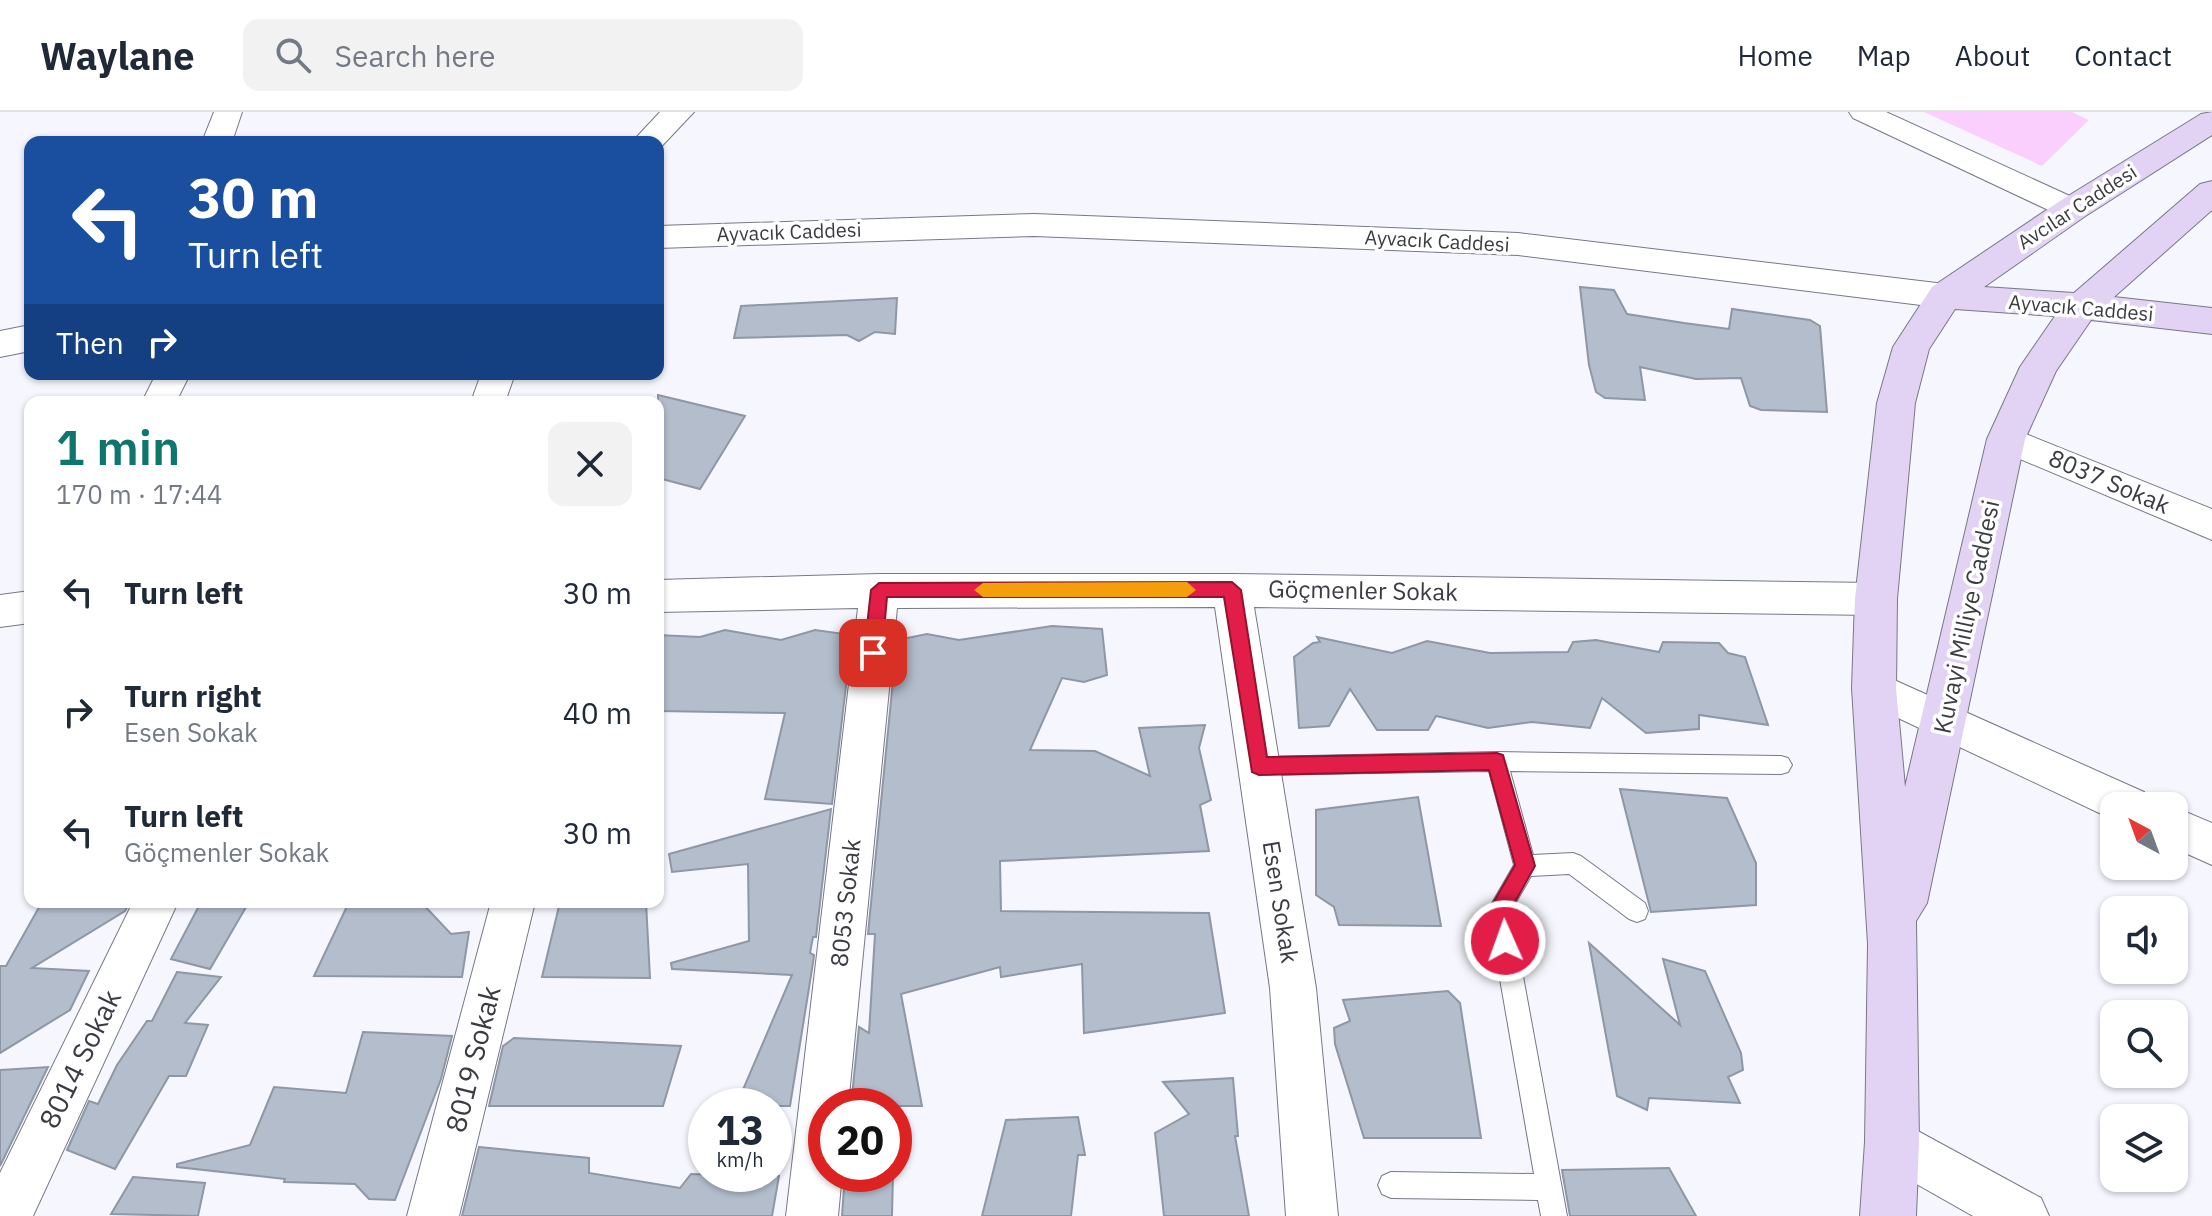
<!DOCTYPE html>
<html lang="en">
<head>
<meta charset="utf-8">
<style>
  :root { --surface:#fff; --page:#f2f2f3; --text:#1f2937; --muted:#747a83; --line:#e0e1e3; --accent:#0f766e }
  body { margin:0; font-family:"IBM Plex Sans",sans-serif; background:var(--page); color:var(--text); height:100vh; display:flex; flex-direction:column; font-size:30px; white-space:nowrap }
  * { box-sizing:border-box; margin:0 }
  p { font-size:26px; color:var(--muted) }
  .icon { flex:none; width:44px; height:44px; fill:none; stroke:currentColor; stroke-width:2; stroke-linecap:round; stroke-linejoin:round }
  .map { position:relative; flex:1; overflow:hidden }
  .sheet { position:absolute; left:24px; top:284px; width:640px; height:512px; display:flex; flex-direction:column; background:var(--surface); border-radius:16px; box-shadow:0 2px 6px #0004 }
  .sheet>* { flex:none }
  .top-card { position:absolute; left:24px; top:24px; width:640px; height:244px; border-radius:16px; box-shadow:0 2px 6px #0004; background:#1a4fa0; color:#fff; overflow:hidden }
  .needle { width:52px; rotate:319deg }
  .controls { position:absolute; left:2100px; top:680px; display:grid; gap:16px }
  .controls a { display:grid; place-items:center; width:88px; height:88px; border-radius:16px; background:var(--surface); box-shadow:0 2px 6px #0004; font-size:40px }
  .speed { position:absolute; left:688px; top:976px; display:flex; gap:16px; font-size:40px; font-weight:700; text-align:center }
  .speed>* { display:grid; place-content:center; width:104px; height:104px; border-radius:50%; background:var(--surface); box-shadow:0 2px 6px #0004; line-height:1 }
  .speed small { font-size:20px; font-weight:400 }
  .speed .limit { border:12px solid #d22; background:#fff; color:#111 }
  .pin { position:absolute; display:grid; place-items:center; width:68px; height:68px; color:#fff; margin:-34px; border-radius:16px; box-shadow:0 4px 12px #0006 }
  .me { position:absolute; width:88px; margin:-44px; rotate:358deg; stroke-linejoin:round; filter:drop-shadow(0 0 6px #0008) }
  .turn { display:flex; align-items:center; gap:28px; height:168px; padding:0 32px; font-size:36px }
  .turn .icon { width:104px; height:104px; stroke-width:2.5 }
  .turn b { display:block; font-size:56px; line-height:68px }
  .then { display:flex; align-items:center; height:76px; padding:0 32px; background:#0003; gap:16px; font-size:30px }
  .round { display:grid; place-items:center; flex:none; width:84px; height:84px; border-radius:16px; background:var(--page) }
  .summary { display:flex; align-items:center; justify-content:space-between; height:136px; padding:0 32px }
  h1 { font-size:48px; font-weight:600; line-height:60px; color:var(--accent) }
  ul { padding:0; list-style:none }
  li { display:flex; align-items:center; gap:24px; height:120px; padding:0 32px }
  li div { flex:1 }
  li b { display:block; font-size:30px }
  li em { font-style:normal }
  header { display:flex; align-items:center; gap:48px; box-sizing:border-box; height:112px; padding:0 40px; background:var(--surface); border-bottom:2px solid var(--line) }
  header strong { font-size:38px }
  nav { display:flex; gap:44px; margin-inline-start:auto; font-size:28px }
  .search { width:560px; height:72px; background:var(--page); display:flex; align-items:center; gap:20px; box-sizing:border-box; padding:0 28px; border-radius:16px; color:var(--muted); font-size:30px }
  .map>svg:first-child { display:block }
  .green { fill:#facffe }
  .building { fill:#b3bdcc; stroke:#8d97a5; stroke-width:2 }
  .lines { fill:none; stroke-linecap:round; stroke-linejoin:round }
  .service-casing { stroke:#767887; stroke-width:2 }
  .minor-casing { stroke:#767887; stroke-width:2 }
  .tertiary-casing { stroke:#767887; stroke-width:2 }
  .secondary-casing { stroke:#767887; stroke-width:2 }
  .service { fill:#fff; fill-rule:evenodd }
  .minor { fill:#fff; fill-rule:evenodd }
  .tertiary { fill:#fff; fill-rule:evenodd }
  .secondary { fill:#e2d3f5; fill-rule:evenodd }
  .route { fill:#e11d48; stroke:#92132f; stroke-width:2 }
  .slow { fill:#f59e0b }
  .labels { text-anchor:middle; stroke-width:7; stroke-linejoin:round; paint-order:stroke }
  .far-street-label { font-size:20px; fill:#3b3b42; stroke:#fff }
  .street-label { font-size:24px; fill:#3b3b42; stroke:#fff }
  .near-street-label { font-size:28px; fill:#3b3b42; stroke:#fff }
</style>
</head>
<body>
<header>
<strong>Waylane</strong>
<div class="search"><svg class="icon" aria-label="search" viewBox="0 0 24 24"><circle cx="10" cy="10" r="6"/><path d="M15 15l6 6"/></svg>Search here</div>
<nav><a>Home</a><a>Map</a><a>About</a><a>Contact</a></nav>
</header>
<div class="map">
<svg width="2212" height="1104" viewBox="0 0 2212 1104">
  <rect width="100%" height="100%" fill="#f6f7fe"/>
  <polygon class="green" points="1924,0 2072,0 2089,8 2042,54"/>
  <g class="building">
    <polygon points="1580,175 1614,178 1627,202 1684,211 1729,217 1732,197 1810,208 1820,214 1827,300 1761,298 1750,294 1741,266 1696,267 1640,255 1645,288 1605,286 1596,280 1589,253"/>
    <polygon points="897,186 895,222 875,220 859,229 847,223 734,226 741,194"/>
    <polygon points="658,283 745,304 700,377 658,366"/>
    <polygon points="1052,514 1102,517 1107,563 1084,570 1062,566 1030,638 1095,639 1150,664 1139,616 1205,613 1199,636 1211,688 1200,693 1209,739 1000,749 1001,799 1209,801 1225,901 1084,921 1082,852 1001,865 1000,855 901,882 922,994 851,994 859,915 869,921 875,822 868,822 897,528 927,522 959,528"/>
    <polygon points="725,518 781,528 815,518 852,523 832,692 765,687 785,601 658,599 658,523 700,525"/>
    <polygon points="1317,525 1392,541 1427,529 1490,541 1568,540 1573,530 1596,528 1659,540 1663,530 1719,531 1728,541 1745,545 1768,613 1699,603 1699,617 1646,621 1602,586 1590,616 1532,610 1488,616 1436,604 1428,618 1377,618 1350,577 1329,614 1299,616 1294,545 1313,531 1320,530"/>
    <polygon points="1620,677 1727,686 1756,751 1756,793 1651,800"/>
    <polygon points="1418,685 1441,814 1339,813 1334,795 1316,783 1316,698"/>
    <polygon points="831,697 816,825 813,825 810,841 814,843 813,851 790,994 736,994 792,863 672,857 671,851 749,829 748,752 672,760 669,742"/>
    <polygon points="42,790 130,790 125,799 32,856 89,859 70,898 0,941 0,854 6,854"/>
    <polygon points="201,790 249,790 210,857 171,847"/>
    <polygon points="349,790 421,790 451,822 469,820 462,865 314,864"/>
    <polygon points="560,790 646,790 650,866 542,865"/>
    <polygon points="1589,831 1680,913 1663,847 1705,859 1741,941 1743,958 1728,965 1740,991 1649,986 1647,998 1617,984"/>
    <polygon points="177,860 221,865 185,911 208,913 186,964 169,964 115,1057 67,1038 89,989 98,992 117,953 147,909 152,909"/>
    <polygon points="1448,879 1460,891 1481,1026 1364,1026 1335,932 1334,916 1350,909 1343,888"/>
    <polygon points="363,920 452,924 441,967 395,1088 369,1087 355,1072 284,1070 285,1067 177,1055 177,1052 250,1033 274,975 346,981"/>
    <polygon points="514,926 681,934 663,994 489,994 503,934"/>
    <polygon points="48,955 0,1054 0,958"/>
    <polygon points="1233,966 1238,1024 1235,1024 1249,1104 1164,1104 1155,1021 1189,1002 1163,970"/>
    <polygon points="1078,1005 1085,1043 1078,1043 1071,1104 982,1104 1006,1008"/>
    <polygon points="479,1035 589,1046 589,1061 680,1076 691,1062 779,1064 772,1104 462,1104"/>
    <polygon points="1669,1056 1696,1104 1570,1104 1562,1058"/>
    <polygon points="845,1062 893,1062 892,1104 842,1104"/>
    <polygon points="133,1065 205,1071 198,1104 111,1102"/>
  </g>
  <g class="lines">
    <defs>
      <polygon id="service" points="1497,640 1781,644 1788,646 1792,653 1788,660 1781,662 1510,659 1533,743 1573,741 1581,744 1645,791 1648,799 1645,807 1637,810 1629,807 1569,762 1531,764 1511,799 1567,1104 1541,1104 1538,1088 1391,1086 1382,1082 1378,1073 1382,1064 1391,1060 1534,1062 1488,798 1514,753 1489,659 1259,663 1252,661 1248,654 1252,647 1259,645"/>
      <g id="minor">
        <polygon points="214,0 242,0 232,30 202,30"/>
        <polygon points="1849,0 1886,0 2083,90 2087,97 2083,104 2072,107 2061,104 1853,6"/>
        <polygon points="156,262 190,262 176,290 142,290"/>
        <polygon points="481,262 515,262 505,290 471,290"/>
        <polygon points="2006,314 2212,397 2212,428 1994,336 1988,327 1994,318"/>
        <polygon points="879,462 1232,462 1876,471 1890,476 1895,487 1890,498 1876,503 1254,495 1316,876 1338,1104 1286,1104 1270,876 1215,495 897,496 848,994 826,994 826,1062 842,1062 838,1104 786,1104 858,496 658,500 658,468"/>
        <polygon points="30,479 30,511 0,515 0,483"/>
        <polygon points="1874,559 2144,680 2150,694 2114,694 2114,708 1860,588 1854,576 1860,564"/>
        <polygon points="2174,695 2212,711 2212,753 2174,736"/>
        <polygon points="133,790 178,790 33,1104 0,1104 0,1061"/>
        <polygon points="491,790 535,790 459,1104 407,1104"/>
        <polygon points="1892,1005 2041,1086 2049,1104 1973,1104 1874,1048 1867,1030 1874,1012"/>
      </g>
      <g id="tertiary">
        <polygon points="660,0 694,0 659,37 658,30 632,30"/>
        <polygon points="1034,102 1518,121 1945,172 1958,175 1963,184 1958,193 1945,196 1518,143 1034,124 658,136 658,114"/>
        <polygon points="30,213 30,239 0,245 0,219"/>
      </g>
      <path id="secondary" d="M 2212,0 L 2212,23 L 2084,105 L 1984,175 L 2074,181 L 2200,72 L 2212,69 L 2212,98 L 2114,185 L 2212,196 L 2212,222 L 2091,208 L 2056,259 L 2025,327 L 1927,791 L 1916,809 L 1919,1030 L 1916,1104 L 1860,1104 L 1865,1030 L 1868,832 L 1852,576 L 1855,487 L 1877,291 L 1893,235 L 1932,175 L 2060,89 L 2201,2 ZM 1955,197 L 2055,204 L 2020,255 L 1987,327 L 1905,675 L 1896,576 L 1897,487 L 1915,291 L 1929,237 Z"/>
    </defs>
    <use href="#service" class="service-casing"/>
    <use href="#minor" class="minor-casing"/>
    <use href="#tertiary" class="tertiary-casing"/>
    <use href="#secondary" class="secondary-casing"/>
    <use href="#service" class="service"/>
    <use href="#minor" class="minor"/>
    <use href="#tertiary" class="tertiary"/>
    <use href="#secondary" class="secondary"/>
  </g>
  <polygon class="route" points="1232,470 1241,478 1267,645 1497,641 1503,643 1535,754 1510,799 1515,829 1512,836 1505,839 1498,836 1489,798 1515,753 1489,658 1259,663 1252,660 1224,485 887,485 882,541 879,546 866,546 864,541 871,478 879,471"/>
  <polygon class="slow" points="1187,470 1196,478 1187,485 983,485 974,478 983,471"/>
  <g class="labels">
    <g class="far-street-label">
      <text transform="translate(2077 95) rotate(-33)" y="7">Avcılar Caddesi</text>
      <text transform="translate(789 120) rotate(-2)" y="7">Ayvacık Caddesi</text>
      <text transform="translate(1437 129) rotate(3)" y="7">Ayvacık Caddesi</text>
      <text transform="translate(2081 196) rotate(5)" y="7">Ayvacık Caddesi</text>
    </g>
    <g class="street-label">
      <text transform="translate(2109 370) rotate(23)" y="8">8037 Sokak</text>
      <text transform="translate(1363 479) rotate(1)" y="8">Göçmenler Sokak</text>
      <text transform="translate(1967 505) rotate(-78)" y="8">Kuvayi Milliye Caddesi</text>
      <text transform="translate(1280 790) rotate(81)" y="8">Esen Sokak</text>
      <text transform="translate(846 791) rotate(-84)" y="8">8053 Sokak</text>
    </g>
    <g class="near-street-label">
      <text transform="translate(80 947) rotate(-64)" y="10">8014 Sokak</text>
      <text transform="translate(473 947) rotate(-76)" y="10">8019 Sokak</text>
    </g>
  </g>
</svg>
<div class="controls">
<a><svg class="needle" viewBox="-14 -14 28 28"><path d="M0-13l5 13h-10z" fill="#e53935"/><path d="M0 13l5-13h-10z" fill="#747a83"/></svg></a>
<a><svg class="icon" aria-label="sound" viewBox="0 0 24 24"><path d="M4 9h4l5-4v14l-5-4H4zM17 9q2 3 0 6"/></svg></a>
<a><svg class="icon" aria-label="search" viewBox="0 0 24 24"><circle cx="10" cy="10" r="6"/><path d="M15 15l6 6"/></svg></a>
<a><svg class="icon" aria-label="layers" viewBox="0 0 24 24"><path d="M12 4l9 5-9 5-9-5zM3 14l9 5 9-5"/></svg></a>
</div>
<div class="speed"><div>13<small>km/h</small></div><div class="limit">20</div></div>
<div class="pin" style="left:873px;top:541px;background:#d93025"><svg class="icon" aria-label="arrive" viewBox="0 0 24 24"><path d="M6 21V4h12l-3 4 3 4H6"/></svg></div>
<svg class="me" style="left:1505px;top:829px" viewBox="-20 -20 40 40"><circle r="17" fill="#e11d48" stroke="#fff" stroke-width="3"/><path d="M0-11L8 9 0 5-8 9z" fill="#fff"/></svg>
<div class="top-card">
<div class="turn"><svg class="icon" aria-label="left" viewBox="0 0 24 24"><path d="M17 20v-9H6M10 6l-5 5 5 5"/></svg><div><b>30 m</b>Turn left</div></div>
<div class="then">Then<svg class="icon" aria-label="right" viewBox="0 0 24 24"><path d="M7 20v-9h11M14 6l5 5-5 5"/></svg></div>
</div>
<section class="sheet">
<div class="summary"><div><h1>1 min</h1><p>170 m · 17:44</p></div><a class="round"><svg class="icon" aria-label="close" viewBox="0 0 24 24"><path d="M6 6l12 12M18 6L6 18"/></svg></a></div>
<ul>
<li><svg class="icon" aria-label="left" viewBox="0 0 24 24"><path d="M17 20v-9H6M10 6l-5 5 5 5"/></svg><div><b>Turn left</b></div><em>30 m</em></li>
<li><svg class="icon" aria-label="right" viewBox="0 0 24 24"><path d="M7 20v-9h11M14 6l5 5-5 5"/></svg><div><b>Turn right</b><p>Esen Sokak</p></div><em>40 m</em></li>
<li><svg class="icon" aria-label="left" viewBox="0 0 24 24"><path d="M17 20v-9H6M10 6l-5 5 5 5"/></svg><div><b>Turn left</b><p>Göçmenler Sokak</p></div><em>30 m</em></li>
</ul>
</section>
</div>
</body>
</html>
